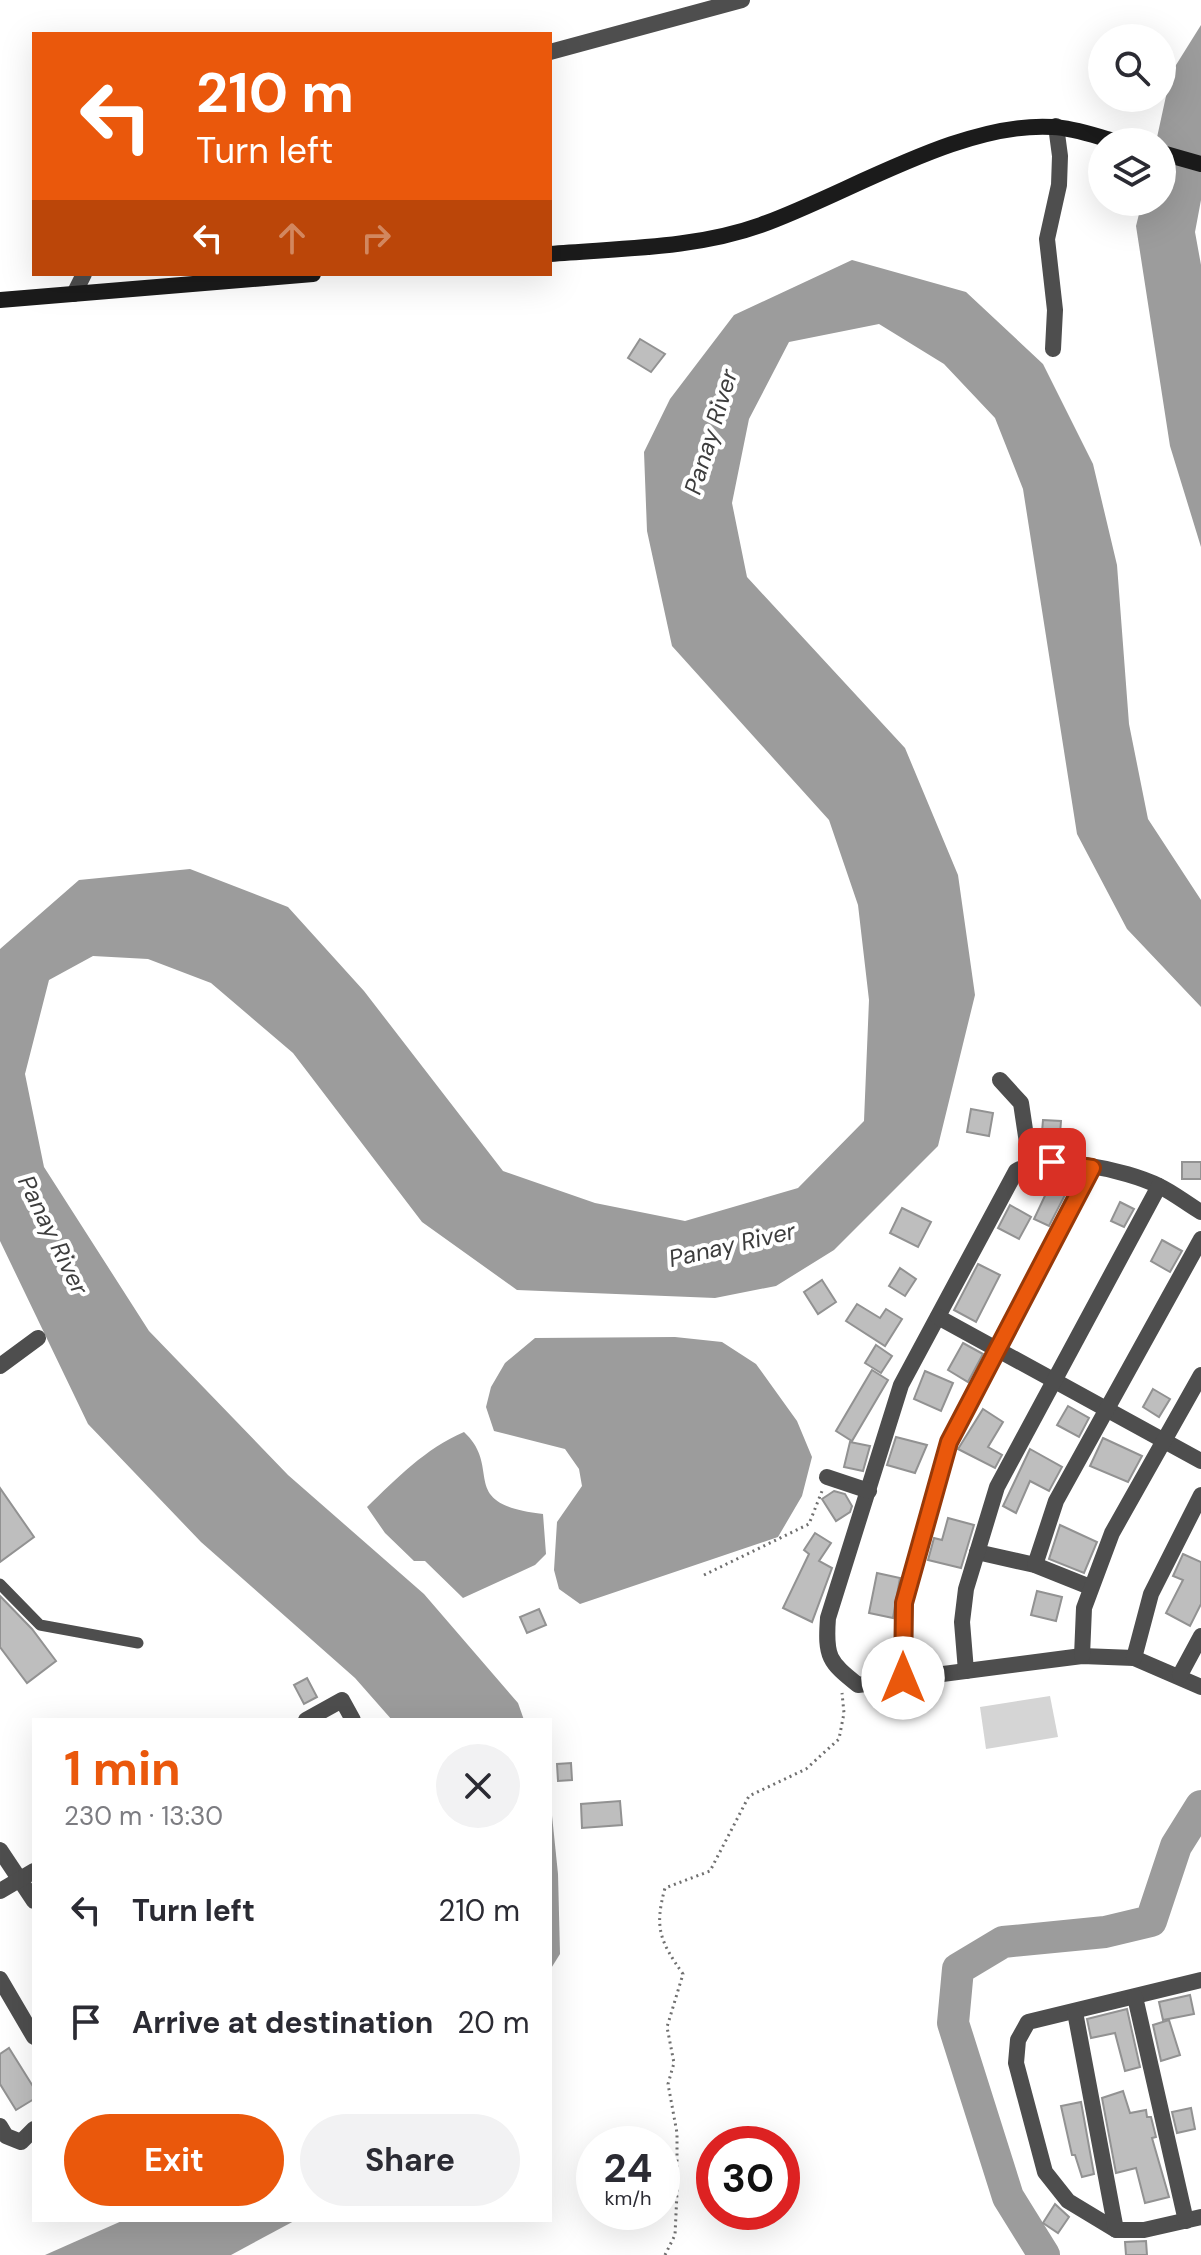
<!DOCTYPE html>
<html lang="en">
<head>
<meta charset="utf-8">
<style>
  :root { --surface:#fff; --page:#f2f2f3; --text:#2b2b33; --muted:#7c7c81; --accent:#ea580c }
  body { margin:0; font-family:"DM Sans",sans-serif; background:var(--page); color:var(--text); height:100vh; display:flex; flex-direction:column; font-size:30px; white-space:nowrap }
  * { box-sizing:border-box; margin:0 }
  p { font-size:26px; color:var(--muted) }
  .icon { flex:none; width:44px; height:44px; fill:none; stroke:currentColor; stroke-width:2; stroke-linecap:round; stroke-linejoin:round }
  .map { position:relative; flex:1; overflow:hidden }
  .sheet { position:absolute; left:32px; top:1718px; width:520px; height:504px; display:flex; flex-direction:column; background:var(--surface); border-radius:0px; box-shadow:0 8px 32px #0002 }
  .sheet>* { flex:none }
  .top-card { position:absolute; left:32px; top:32px; width:520px; height:244px; border-radius:0px; box-shadow:0 8px 32px #0002; background:#ea580c; color:#fff; overflow:hidden }
  .buttons { position:absolute; left:1088px; top:24px; display:grid; gap:16px }
  .buttons a { display:grid; place-items:center; width:88px; height:88px; border-radius:50%; background:var(--surface); box-shadow:0 8px 32px #0002; font-size:40px }
  .speed { position:absolute; left:576px; top:2126px; display:flex; gap:16px; font-size:40px; font-weight:700; text-align:center }
  .speed>* { display:grid; place-content:center; width:104px; height:104px; border-radius:50%; background:var(--surface); box-shadow:0 8px 32px #0002; line-height:1 }
  .speed small { font-size:20px; font-weight:400 }
  .speed .limit { border:12px solid #d22; background:#fff; color:#111 }
  .pin { position:absolute; display:grid; place-items:center; width:68px; height:68px; color:#fff; margin:-34px; border-radius:16px; box-shadow:0 4px 12px #0006 }
  .me { position:absolute; width:88px; margin:-44px; rotate:0deg; stroke-linejoin:round; filter:drop-shadow(0 0 6px #0008) }
  .turn { display:flex; align-items:center; gap:28px; height:168px; padding:0 32px; font-size:36px }
  .turn .icon { width:104px; height:104px; stroke-width:2.5 }
  .turn b { display:block; font-size:56px; line-height:68px }
  .lanes { display:flex; align-items:center; height:76px; padding:0 32px; background:#0003; justify-content:center; gap:40px; direction:ltr }
  .lanes .off { opacity:.35 }
  .round { display:grid; place-items:center; flex:none; width:84px; height:84px; border-radius:42px; background:var(--page) }
  .summary { display:flex; align-items:center; justify-content:space-between; height:136px; padding:0 32px }
  h1 { font-size:48px; font-weight:700; line-height:60px; color:var(--accent) }
  .action { display:flex; gap:16px; margin-top:auto; padding:16px 32px }
  .action a { flex:1; height:92px; border-radius:48px; background:var(--accent); color:#fff; font-size:32px; font-weight:700; line-height:92px; text-align:center }
  .action a+a { background:var(--page); color:var(--text) }
  ul { padding:0; list-style:none }
  li { display:flex; align-items:center; gap:24px; height:112px; padding:0 32px }
  li div { flex:1 }
  li b { display:block; font-size:30px }
  li em { font-style:normal }
  .map>svg:first-child { display:block }
  .green { fill:#d5d5d5 }
  .water { fill:#9c9c9c }
  .lines { fill:none; stroke-linecap:round; stroke-linejoin:round }
  .river { stroke:#9c9c9c; stroke-width:32 }
  .building { fill:#bebebe; stroke:#929292; stroke-width:2 }
  .path { stroke:#707070; stroke-width:3; stroke-dasharray:2 4; stroke-linecap:butt }
  .service { stroke:#4e4e4e; stroke-width:11 }
  .minor { stroke:#4e4e4e; stroke-width:16 }
  .tertiary { stroke:#4e4e4e; stroke-width:16 }
  .secondary { stroke:#1b1b1b; stroke-width:16 }
  .route-casing { stroke:#983908; stroke-width:20 }
  .route { stroke:#ea580c; stroke-width:14 }
  .labels { text-anchor:middle; stroke-width:8; stroke-linejoin:round; paint-order:stroke }
  .water-label { font-size:24px; font-style:italic; fill:#3d3d3d; stroke:#fff }
</style>
</head>
<body>
<div class="map">
<svg width="1201" height="2255" viewBox="0 0 1201 2255">
  <rect width="100%" height="100%" fill="#fff"/>
  <polygon class="green" points="1050,1696 1058,1737 986,1749 980,1707"/>
  <g class="water">
    <polygon points="1201,25 1201,200 1195,232 1201,265 1201,547 1170,446 1136,226 1142,202 1162,202 1162,142 1156,142 1171,73"/>
    <polygon points="852,260 966,292 1043,364 1093,464 1117,565 1129,724 1148,819 1201,900 1201,1007 1127,929 1077,834 1023,489 995,418 944,364 879,324 789,342 749,419 732,503 747,577 905,748 958,875 975,995 938,1146 834,1250 776,1286 715,1298 517,1290 422,1222 293,1053 211,983 148,959 93,956 49,980 25,1074 44,1167 149,1331 288,1475 424,1594 518,1703 524,1720 392,1720 355,1678 201,1542 88,1424 0,1241 0,949 79,880 190,869 288,907 364,991 503,1171 595,1203 685,1221 798,1188 864,1121 869,1000 858,905 829,820 672,646 647,531 644,452 670,399 734,315"/>
    <polygon points="675,1337 722,1342 756,1364 797,1421 812,1457 802,1496 778,1537 580,1604 559,1589 554,1570 557,1522 582,1486 579,1469 565,1449 494,1431 486,1407 491,1387 505,1363 535,1338"/>
    <path d="M 464,1432 C 504,1469 455,1504 543,1514 L 546,1554 L 535,1565 L 463,1598 L 425,1561 L 414,1561 L 385,1533 L 367,1507 C 396,1479 426,1448 464,1432 Z"/>
    <polygon points="550,1796 558,1874 560,1954 550,1970"/>
    <polygon points="124,2220 296,2220 231,2255 45,2255"/>
  </g>
  <g class="lines">
    <polyline class="river" points="1044,2255 1008,2197 953,2023 958,1969 1003,1942 1105,1932 1151,1921 1176,1846 1201,1806"/>
  </g>
  <g class="building">
    <polygon points="640,339 665,354 651,372 628,358"/>
    <polygon points="971,1109 993,1113 989,1136 967,1132"/>
    <polygon points="1043,1120 1061,1121 1059,1146 1041,1144"/>
    <rect x="1182" y="1162" width="19" height="17"/>
    <polygon points="1050,1185 1066,1193 1049,1226 1034,1219"/>
    <polygon points="1120,1202 1134,1209 1124,1227 1111,1221"/>
    <polygon points="1010,1205 1031,1217 1019,1239 998,1228"/>
    <polygon points="902,1208 931,1222 918,1247 890,1233"/>
    <polygon points="1162,1240 1182,1251 1170,1272 1151,1261"/>
    <polygon points="978,1264 1000,1275 976,1322 954,1310"/>
    <polygon points="900,1268 916,1279 905,1296 889,1286"/>
    <polygon points="822,1280 836,1302 818,1314 804,1292"/>
    <polygon points="857,1304 880,1318 886,1309 902,1319 885,1346 846,1321"/>
    <polygon points="963,1343 983,1354 968,1382 948,1370"/>
    <polygon points="876,1345 892,1356 881,1373 865,1363"/>
    <polygon points="872,1370 888,1380 852,1441 836,1431"/>
    <polygon points="925,1371 953,1383 941,1411 914,1399"/>
    <polygon points="1153,1389 1170,1399 1159,1417 1143,1407"/>
    <polygon points="1068,1406 1089,1418 1079,1437 1057,1425"/>
    <polygon points="983,1409 1003,1422 988,1447 1002,1455 995,1468 958,1449"/>
    <polygon points="896,1437 927,1445 915,1473 887,1465"/>
    <polygon points="1103,1438 1142,1456 1128,1482 1090,1466"/>
    <polygon points="850,1442 870,1446 863,1471 844,1467"/>
    <polygon points="1030,1449 1062,1467 1049,1491 1030,1481 1016,1513 1003,1506"/>
    <polygon points="0,1488 34,1537 0,1562"/>
    <polygon points="834,1491 845,1494 852,1506 850,1512 836,1521 822,1499"/>
    <polygon points="948,1518 974,1525 961,1568 928,1560 934,1538 942,1540"/>
    <polygon points="1060,1525 1097,1542 1084,1573 1049,1559"/>
    <polygon points="815,1533 831,1543 819,1561 832,1568 812,1622 783,1608 809,1554 804,1550"/>
    <polygon points="1183,1554 1201,1562 1201,1604 1190,1626 1166,1613 1183,1580 1173,1576"/>
    <polygon points="877,1573 900,1578 893,1618 869,1613"/>
    <polygon points="1037,1591 1062,1597 1056,1621 1031,1615"/>
    <polygon points="0,1596 32,1629 56,1661 27,1683 0,1647"/>
    <polygon points="539,1609 546,1625 527,1633 520,1617"/>
    <polygon points="307,1678 317,1697 304,1704 294,1685"/>
    <polygon points="571,1763 572,1780 558,1781 557,1764"/>
    <polygon points="620,1801 622,1825 582,1828 581,1804"/>
    <polygon points="1190,1995 1194,2014 1163,2020 1159,2002"/>
    <polygon points="1127,2009 1140,2067 1125,2071 1115,2033 1091,2038 1087,2019"/>
    <polygon points="1169,2020 1180,2055 1161,2061 1153,2025"/>
    <polygon points="9,2048 34,2088 34,2099 16,2110 0,2084 0,2054"/>
    <polygon points="1123,2091 1130,2113 1146,2110 1147,2117 1151,2117 1156,2137 1152,2138 1169,2197 1145,2203 1136,2168 1116,2173 1102,2098"/>
    <polygon points="1081,2102 1094,2174 1082,2177 1075,2155 1072,2155 1061,2106"/>
    <polygon points="1191,2108 1195,2129 1177,2133 1172,2112"/>
    <polygon points="1055,2204 1069,2217 1058,2233 1043,2223"/>
    <polygon points="1146,2241 1147,2255 1126,2255 1125,2242"/>
  </g>
  <g class="lines">
    <g class="path">
      <polyline points="704,1575 809,1524 822,1491"/>
      <path d="M 665,2255 L 675,2235 L 677,2193 L 677,2133 L 668,2084 L 674,2063 L 667,2027 L 683,1974 C 660,1941 654,1928 665,1888 L 710,1871 L 749,1796 L 806,1769 L 839,1739 L 844,1713 L 842,1693"/>
    </g>
    <polyline class="service" points="0,1584 40,1625 138,1643"/>
    <g class="minor">
      <polyline points="1053,349 1055,310 1047,239 1059,185 1060,156 1056,126"/>
      <polyline points="1000,1080 1021,1103 1030,1163"/>
      <path d="M 1201,1212 C 1187,1204 1174,1193 1159,1186 C 1127,1170 1047,1152 1016,1171 L 901,1385 L 828,1618 C 825,1657 829,1662 858,1685 L 1082,1656 L 1134,1658 L 1201,1687"/>
      <polyline points="938,1317 1201,1461"/>
      <polyline points="0,1366 38,1338"/>
      <polyline points="827,1477 869,1491"/>
      <polyline points="977,1552 1035,1565 1090,1587"/>
      <polyline points="1035,1565 1056,1501 1201,1239"/>
      <polyline points="1082,1656 1084,1608 1112,1533 1201,1375"/>
      <polyline points="1134,1658 1151,1594 1201,1495"/>
      <polyline points="966,1671 962,1622 966,1589 997,1487 1159,1186"/>
      <polyline points="1180,1675 1201,1636"/>
      <polyline points="903,1678 904,1603 949,1442 1092,1168"/>
      <polyline points="306,1720 342,1700 353,1720"/>
      <polyline points="0,1850 34,1901"/>
      <polyline points="0,1891 34,1871"/>
      <polyline points="0,1979 34,2037"/>
      <polyline points="1201,1980 1028,2022 1018,2040 1016,2063 1045,2172 1068,2201 1116,2230 1144,2230 1201,2217"/>
      <polyline points="1135,1997 1186,2221"/>
      <polyline points="1075,2012 1116,2230"/>
      <polyline points="0,2126 6,2136 21,2142 34,2129"/>
    </g>
    <g class="tertiary">
      <polyline points="550,52 742,0"/>
      <polyline points="74,294 84,274"/>
    </g>
    <g class="secondary">
      <polyline points="1162,153 1201,164"/>
      <path d="M 550,254 C 620,248 694,249 761,225 C 848,194 961,121 1053,127 C 1075,128 1098,137 1118,142"/>
      <polyline points="0,300 313,274"/>
    </g>
  </g>
  <g class="lines">
    <defs>
      <polyline id="route" points="903,1678 904,1603 949,1442 1092,1168 1052,1162"/>
    </defs>
    <use href="#route" class="route-casing"/>
    <use href="#route" class="route"/>
  </g>
  <g class="labels">
    <g class="water-label">
      <text transform="translate(711 432) rotate(-73)" y="8">Panay River</text>
      <text transform="translate(53 1235) rotate(64)" y="8">Panay River</text>
      <text transform="translate(732 1245) rotate(-13)" y="8">Panay River</text>
    </g>
  </g>
</svg>
<div class="buttons">
<a><svg class="icon" aria-label="search" viewBox="0 0 24 24"><circle cx="10" cy="10" r="6"/><path d="M15 15l6 6"/></svg></a>
<a><svg class="icon" aria-label="layers" viewBox="0 0 24 24"><path d="M12 4l9 5-9 5-9-5zM3 14l9 5 9-5"/></svg></a>
</div>
<div class="speed"><div>24<small>km/h</small></div><div class="limit">30</div></div>
<div class="pin" style="left:1052px;top:1162px;background:#d93025"><svg class="icon" aria-label="arrive" viewBox="0 0 24 24"><path d="M6 21V4h12l-3 4 3 4H6"/></svg></div>
<svg class="me" style="left:903px;top:1678px" viewBox="-20 -20 40 40"><circle r="19" fill="#fff"/><path d="M0-13L10 11 0 6-10 11z" fill="#ea580c"/></svg>
<div class="top-card">
<div class="turn"><svg class="icon" aria-label="left" viewBox="0 0 24 24"><path d="M17 20v-9H6M10 6l-5 5 5 5"/></svg><div><b>210 m</b>Turn left</div></div>
<div class="lanes"><svg class="icon" aria-label="left" viewBox="0 0 24 24"><path d="M17 20v-9H6M10 6l-5 5 5 5"/></svg><svg class="icon off" aria-label="ahead" viewBox="0 0 24 24"><path d="M12 20V5M6 11l6-6 6 6"/></svg><svg class="icon off" aria-label="right" viewBox="0 0 24 24"><path d="M7 20v-9h11M14 6l5 5-5 5"/></svg></div>
</div>
<section class="sheet">
<div class="summary"><div><h1>1 min</h1><p>230 m · 13:30</p></div><a class="round"><svg class="icon" aria-label="close" viewBox="0 0 24 24"><path d="M6 6l12 12M18 6L6 18"/></svg></a></div>
<ul>
<li><svg class="icon" aria-label="left" viewBox="0 0 24 24"><path d="M17 20v-9H6M10 6l-5 5 5 5"/></svg><div><b>Turn left</b></div><em>210 m</em></li>
<li><svg class="icon" aria-label="arrive" viewBox="0 0 24 24"><path d="M6 21V4h12l-3 4 3 4H6"/></svg><div><b>Arrive at destination</b></div><em>20 m</em></li>
</ul>
<div class="action"><a>Exit</a><a>Share</a></div>
</section>
</div>
</body>
</html>
